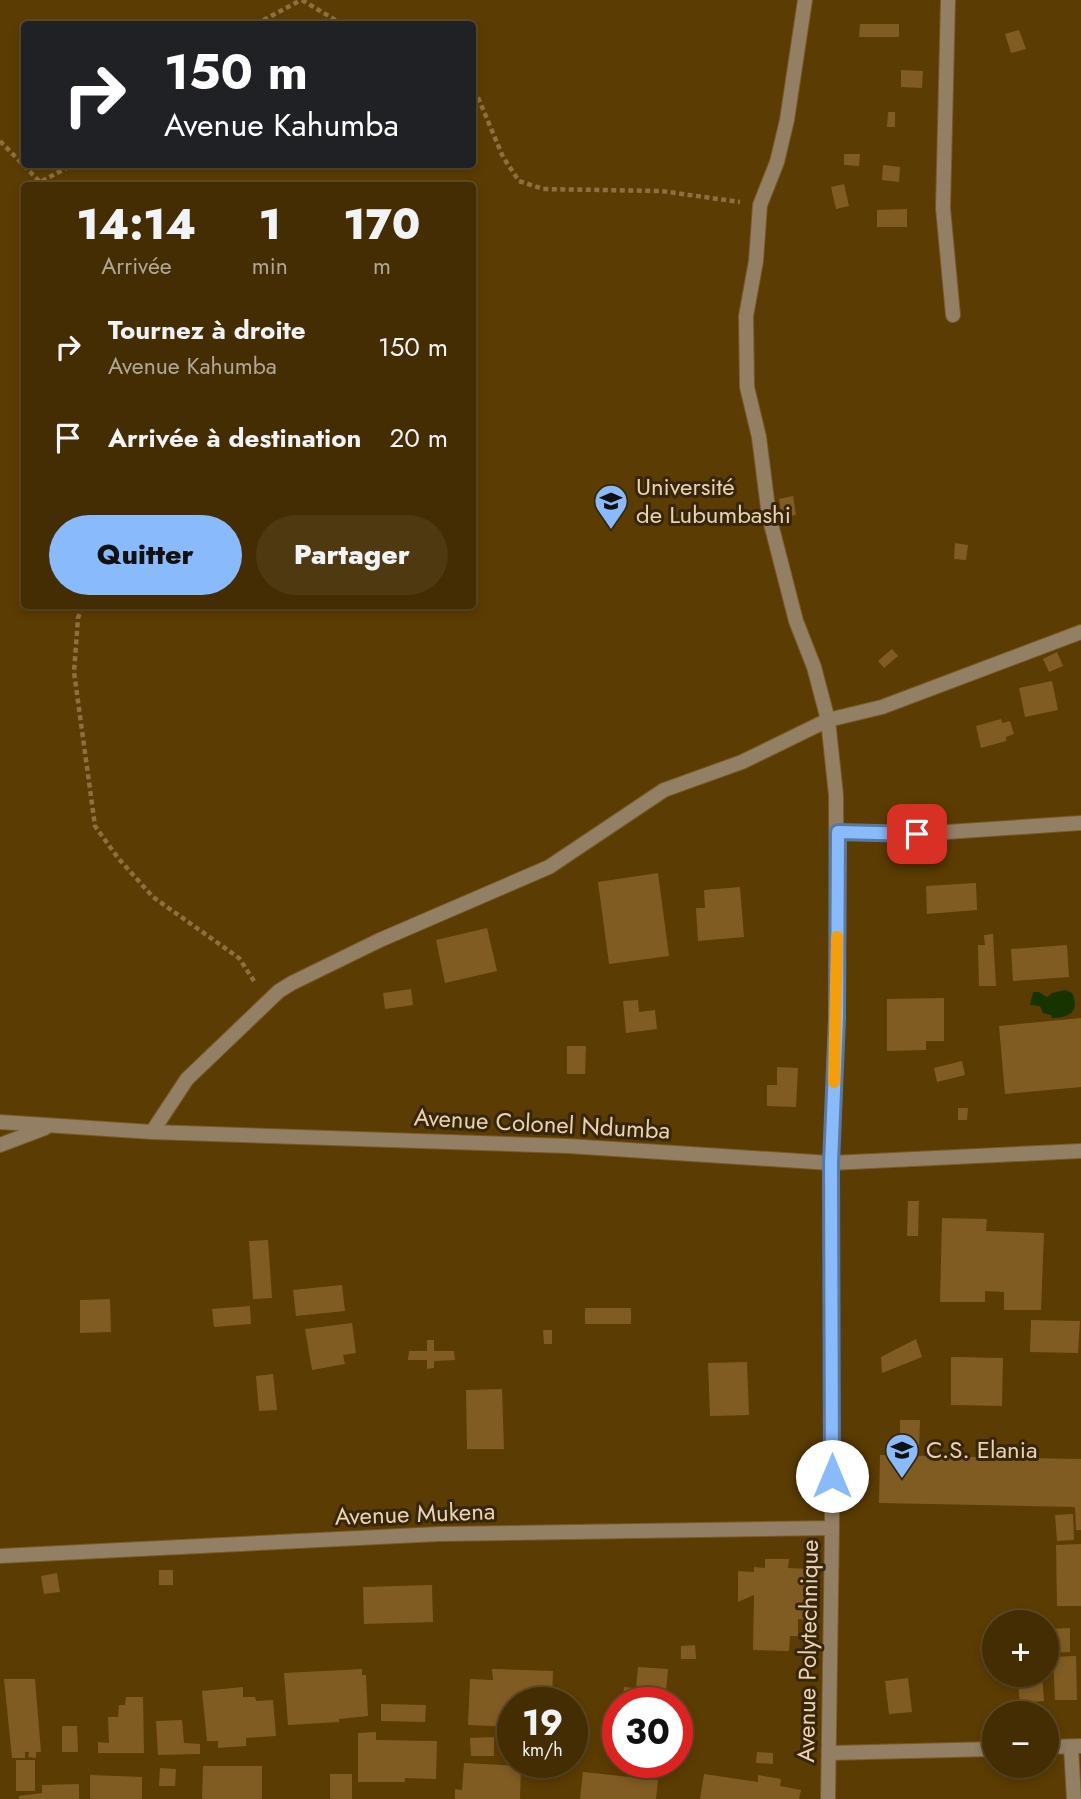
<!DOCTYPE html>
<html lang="fr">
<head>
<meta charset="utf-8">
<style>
  :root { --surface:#442d02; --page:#4e3911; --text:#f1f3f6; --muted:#afa899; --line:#5c4924; --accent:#88bafc }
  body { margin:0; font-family:Jost,sans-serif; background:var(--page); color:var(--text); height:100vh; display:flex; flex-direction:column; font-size:26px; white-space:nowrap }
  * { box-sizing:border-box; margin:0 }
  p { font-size:23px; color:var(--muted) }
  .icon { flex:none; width:38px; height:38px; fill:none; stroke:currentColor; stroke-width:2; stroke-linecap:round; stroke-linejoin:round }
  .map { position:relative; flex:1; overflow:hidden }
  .sheet { position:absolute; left:21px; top:182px; width:455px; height:427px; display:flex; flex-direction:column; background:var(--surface); border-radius:7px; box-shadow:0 4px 10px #0003,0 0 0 2px var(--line) }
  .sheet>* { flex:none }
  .top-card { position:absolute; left:21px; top:21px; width:455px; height:147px; border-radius:7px; box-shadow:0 4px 10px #0003,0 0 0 2px var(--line); background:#202124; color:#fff; overflow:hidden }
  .fabs { position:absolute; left:982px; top:1610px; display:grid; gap:14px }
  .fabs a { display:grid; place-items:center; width:77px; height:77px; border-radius:50%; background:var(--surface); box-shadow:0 4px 10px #0003,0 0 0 2px var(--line); font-size:35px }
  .speed { position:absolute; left:497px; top:1687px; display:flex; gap:14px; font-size:35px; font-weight:700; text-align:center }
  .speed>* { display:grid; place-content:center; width:91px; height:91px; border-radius:50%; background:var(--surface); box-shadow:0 4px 10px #0003,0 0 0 2px var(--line); line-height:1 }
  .speed small { font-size:18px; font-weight:400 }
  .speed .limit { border:10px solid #d22; background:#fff; color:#111 }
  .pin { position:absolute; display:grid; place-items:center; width:60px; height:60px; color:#fff; margin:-30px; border-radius:14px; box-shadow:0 4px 10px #0006 }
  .me { position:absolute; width:77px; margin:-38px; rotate:0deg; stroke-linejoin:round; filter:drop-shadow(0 0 5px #0008) }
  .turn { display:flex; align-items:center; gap:24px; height:147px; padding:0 28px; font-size:32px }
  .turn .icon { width:91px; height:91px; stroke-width:2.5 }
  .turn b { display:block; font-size:49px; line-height:60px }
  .eta { display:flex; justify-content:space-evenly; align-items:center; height:119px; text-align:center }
  .eta b { font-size:42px; font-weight:800; line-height:49px }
  .cta { display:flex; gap:14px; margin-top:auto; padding:14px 28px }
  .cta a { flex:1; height:80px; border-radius:42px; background:var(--accent); color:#111; font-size:28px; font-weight:800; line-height:80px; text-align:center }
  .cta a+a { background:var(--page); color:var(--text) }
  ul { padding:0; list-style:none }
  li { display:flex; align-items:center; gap:21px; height:91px; padding:0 28px }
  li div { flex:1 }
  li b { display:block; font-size:26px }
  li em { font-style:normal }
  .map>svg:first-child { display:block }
  .water { fill:#153400 }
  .building { fill:#805c23 }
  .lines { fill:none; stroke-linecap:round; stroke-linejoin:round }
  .minor-casing { stroke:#775a26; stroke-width:16 }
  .path { stroke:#8c7040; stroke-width:4.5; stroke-dasharray:5 3.5; stroke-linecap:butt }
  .minor { stroke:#927f64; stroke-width:14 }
  .route-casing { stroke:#5879a4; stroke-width:18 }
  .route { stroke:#88bafc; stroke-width:12 }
  .slow { stroke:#f59e0b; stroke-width:12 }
  .labels { text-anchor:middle; stroke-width:6; stroke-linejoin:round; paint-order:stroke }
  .poi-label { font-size:24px; fill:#e9d2b3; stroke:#38260a; text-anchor:start }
  .street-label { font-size:24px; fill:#e9d2b3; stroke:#38260a }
</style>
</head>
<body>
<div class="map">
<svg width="1081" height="1799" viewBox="0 0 1081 1799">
  <rect width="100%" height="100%" fill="#5b3c03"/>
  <path class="water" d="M 1065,990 L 1072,993 C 1081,1012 1068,1018 1052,1018 L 1051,1015 L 1043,1013 L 1040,1006 L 1030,1005 L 1033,992 L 1039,992 L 1047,997 L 1052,993 Z"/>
  <g class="building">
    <polygon points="860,24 899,24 899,37 859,37"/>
    <polygon points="1019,30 1026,49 1011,53 1005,34"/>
    <polygon points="901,70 923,71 922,88 901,87"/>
    <polygon points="888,112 895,112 895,127 887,127"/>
    <polygon points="844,154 860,154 859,166 844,165"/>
    <polygon points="883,165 900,167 899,182 882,180"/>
    <polygon points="844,184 849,206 836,209 831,187"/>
    <polygon points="907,209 907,227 877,227 877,210"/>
    <polygon points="793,496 796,515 782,517 779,499"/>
    <polygon points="955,543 968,545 966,560 954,559"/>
    <polygon points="892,649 898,656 884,668 878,661"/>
    <polygon points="1057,652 1063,666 1049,672 1043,659"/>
    <polygon points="1052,681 1058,710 1025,717 1019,688"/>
    <polygon points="1001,719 1002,723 1010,721 1014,734 1006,737 1006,741 981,748 976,726"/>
    <polygon points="658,873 669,956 609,964 598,882"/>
    <polygon points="976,883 977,910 927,914 926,886"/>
    <polygon points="740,887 744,937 698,941 696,908 705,908 704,890"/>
    <polygon points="487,928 497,971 445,983 436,940"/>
    <polygon points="993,934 996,986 979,986 978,945 985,945 984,935"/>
    <polygon points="1067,945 1069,977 1013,981 1011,949"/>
    <polygon points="411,989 413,1005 385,1009 383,993"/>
    <polygon points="944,998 944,1041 926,1041 926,1050 887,1051 887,999"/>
    <polygon points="638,1000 639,1012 655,1010 657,1029 626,1033 623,1001"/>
    <polygon points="1081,1018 1081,1087 1005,1094 999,1026"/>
    <polygon points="567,1046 586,1046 585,1074 567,1074"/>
    <polygon points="962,1061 965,1075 937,1082 934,1068"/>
    <polygon points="777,1067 798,1068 796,1107 767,1106 767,1085 777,1085"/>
    <polygon points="958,1108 968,1108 967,1120 958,1120"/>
    <polygon points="908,1201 919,1201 918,1236 907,1236"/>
    <polygon points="942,1218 987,1219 986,1231 1044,1233 1041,1310 1004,1310 1004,1292 985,1291 985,1302 940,1302"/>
    <polygon points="268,1240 272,1298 253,1299 249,1241"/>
    <polygon points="342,1285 345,1311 296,1316 293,1290"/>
    <polygon points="110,1299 111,1332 80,1333 80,1300"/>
    <polygon points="250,1306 251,1324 214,1327 212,1309"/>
    <rect x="585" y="1308" width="46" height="16"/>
    <polygon points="1031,1320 1080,1321 1078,1353 1030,1352"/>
    <polygon points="352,1323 356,1353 343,1355 345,1364 312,1370 305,1329"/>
    <polygon points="543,1330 552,1330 552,1344 544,1344"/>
    <polygon points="916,1339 922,1357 882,1373 881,1357"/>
    <polygon points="427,1340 434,1340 434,1351 454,1351 455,1360 434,1361 434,1368 427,1369 427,1360 408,1360 409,1351 427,1351"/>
    <polygon points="951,1357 1003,1358 1002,1406 951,1405"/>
    <polygon points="747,1362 749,1415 710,1416 708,1363"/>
    <polygon points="273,1374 277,1410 259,1411 256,1376"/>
    <polygon points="502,1389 504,1449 467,1449 466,1390"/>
    <polygon points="900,1420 920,1420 919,1449 900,1449"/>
    <polygon points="880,1455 1081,1459 1081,1530 1076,1530 1075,1507 879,1503"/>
    <polygon points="1073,1514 1074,1540 1057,1541 1055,1515"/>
    <polygon points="1081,1544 1081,1606 1057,1606 1056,1545"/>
    <polygon points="765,1559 789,1559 788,1568 809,1569 808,1620 798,1619 798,1636 790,1636 789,1651 753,1650 754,1595 738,1602 738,1571 754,1572 754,1567 765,1568"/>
    <rect x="159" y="1570" width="14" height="15"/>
    <polygon points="57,1573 60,1592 44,1594 41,1576"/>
    <polygon points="432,1585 433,1622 364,1624 363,1587"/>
    <polygon points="1070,1628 1070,1652 1051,1653 1050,1629"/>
    <polygon points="695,1645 696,1659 681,1659 681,1646"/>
    <polygon points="1076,1656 1077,1700 1055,1700 1053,1657"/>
    <polygon points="638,1667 668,1669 665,1703 623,1703 624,1687 636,1688"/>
    <polygon points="362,1669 362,1675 366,1675 368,1716 339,1719 339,1722 288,1725 284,1673"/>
    <polygon points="492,1669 553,1671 552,1703 513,1703 513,1727 468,1725 470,1679 493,1680"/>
    <polygon points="1017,1675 1042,1675 1044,1701 1020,1703"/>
    <polygon points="908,1678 912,1712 889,1714 885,1681"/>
    <polygon points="4,1679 35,1679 41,1752 36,1752 36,1758 28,1757 29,1752 25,1752 25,1758 12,1758"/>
    <polygon points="243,1687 243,1697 255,1697 256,1701 273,1700 276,1736 246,1738 246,1746 218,1748 218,1741 207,1741 202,1691"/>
    <polygon points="126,1697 143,1697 144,1753 98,1753 98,1742 109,1743 108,1717 118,1717 119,1705 125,1705"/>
    <polygon points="381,1704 426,1705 425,1722 381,1721"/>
    <polygon points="182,1720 184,1743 200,1744 200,1754 158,1755 156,1721"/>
    <polygon points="62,1726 77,1726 78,1752 62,1752"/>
    <polygon points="376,1732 376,1740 437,1741 436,1779 405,1778 405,1782 358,1782 358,1733"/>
    <polygon points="494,1737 494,1756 471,1756 470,1738"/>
    <polygon points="757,1752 773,1753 773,1764 756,1763"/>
    <rect x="16" y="1760" width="19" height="31"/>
    <polygon points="464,1763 521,1766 520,1799 455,1799 455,1789 462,1790"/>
    <polygon points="203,1766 262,1766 262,1799 202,1799"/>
    <polygon points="160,1768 176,1769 175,1786 159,1786"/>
    <polygon points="583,1772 658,1780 656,1799 580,1799"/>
    <rect x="330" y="1774" width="22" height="25"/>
    <polygon points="704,1774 758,1782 758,1775 781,1779 780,1786 801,1790 799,1799 700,1799"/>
    <polygon points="90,1775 142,1777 142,1799 90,1799"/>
    <polygon points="79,1784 79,1799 19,1799 19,1796 42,1793 42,1785"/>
  </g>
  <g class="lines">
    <defs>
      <g id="minor">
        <polyline points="805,0 787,120 777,162 760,205 756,261 746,316 747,387 759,437 769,516 796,621 814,667 828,720 836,795 837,1018 831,1163 832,1528 828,1799"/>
        <polyline points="948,0 943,208 953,315"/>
        <polyline points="838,833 917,834 1081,823"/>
        <polyline points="0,1122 152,1132 568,1146 831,1163 1081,1151"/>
        <polyline points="152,1132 187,1079 279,991 292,983 380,940 549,867 664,790 742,762 828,720 882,707 1081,632"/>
        <polyline points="0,1145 45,1128"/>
        <polyline points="0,1556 439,1534 832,1528"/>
        <polyline points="1046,1747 1081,1746"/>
        <polyline points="1071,1747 1074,1799"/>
        <polyline points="830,1753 994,1749"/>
      </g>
    </defs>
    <use href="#minor" class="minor-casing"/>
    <g class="path">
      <polyline points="302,0 342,24"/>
      <polyline points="256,24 301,0"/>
      <polyline points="472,92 477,95 503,157 519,181 543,189 661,191 740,202"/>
      <polyline points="0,141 40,182 74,164"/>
      <polyline points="82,606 78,618 74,672 95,826 118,858 153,897 239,958 256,984"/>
    </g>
    <use href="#minor" class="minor"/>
  </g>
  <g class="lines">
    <defs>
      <polyline id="route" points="832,1476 831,1163 837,1018 838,832 917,834"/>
    </defs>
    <use href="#route" class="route-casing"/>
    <use href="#route" class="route"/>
    <polyline class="slow" points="834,1082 837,937"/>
  </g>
  <defs>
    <symbol id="university-pin" viewBox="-11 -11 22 30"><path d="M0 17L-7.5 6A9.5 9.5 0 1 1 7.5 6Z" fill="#88bafc" stroke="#38260a"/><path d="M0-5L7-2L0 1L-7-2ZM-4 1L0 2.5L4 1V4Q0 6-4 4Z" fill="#111"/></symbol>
    <symbol id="school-pin" viewBox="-11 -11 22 30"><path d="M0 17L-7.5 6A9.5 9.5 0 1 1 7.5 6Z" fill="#88bafc" stroke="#38260a"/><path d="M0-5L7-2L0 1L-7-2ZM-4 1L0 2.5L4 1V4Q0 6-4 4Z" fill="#111"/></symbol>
  </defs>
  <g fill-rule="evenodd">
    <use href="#university-pin" x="592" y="482" width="38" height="52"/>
    <use href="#school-pin" x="883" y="1431" width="38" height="52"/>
  </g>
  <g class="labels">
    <g class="poi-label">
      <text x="636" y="495">Université<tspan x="636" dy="28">de Lubumbashi</tspan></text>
      <text x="926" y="1458">C.S. Elania</text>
    </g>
    <g class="street-label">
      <text transform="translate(542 1124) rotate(3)" y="8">Avenue Colonel Ndumba</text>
      <text transform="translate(415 1514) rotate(-2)" y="8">Avenue Mukena</text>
      <text transform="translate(808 1651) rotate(-89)" y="8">Avenue Polytechnique</text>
    </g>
  </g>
</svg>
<div class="fabs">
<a>+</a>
<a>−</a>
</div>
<div class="speed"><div>19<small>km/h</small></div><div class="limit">30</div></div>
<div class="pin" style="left:917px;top:834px;background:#d93025"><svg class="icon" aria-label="arrive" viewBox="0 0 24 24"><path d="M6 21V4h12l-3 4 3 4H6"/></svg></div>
<svg class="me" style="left:832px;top:1476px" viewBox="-20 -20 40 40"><circle r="19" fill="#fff"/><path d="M0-13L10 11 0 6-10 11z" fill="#88bafc"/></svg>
<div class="top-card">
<div class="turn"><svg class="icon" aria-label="right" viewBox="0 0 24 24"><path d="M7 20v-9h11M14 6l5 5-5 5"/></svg><div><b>150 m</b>Avenue Kahumba</div></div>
</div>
<section class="sheet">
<div class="eta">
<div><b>14:14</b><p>Arrivée</p></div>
<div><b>1</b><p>min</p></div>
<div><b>170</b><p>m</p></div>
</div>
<ul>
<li><svg class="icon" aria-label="right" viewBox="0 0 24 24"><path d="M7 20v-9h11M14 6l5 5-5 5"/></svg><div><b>Tournez à droite</b><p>Avenue Kahumba</p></div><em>150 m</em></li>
<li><svg class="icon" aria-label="arrive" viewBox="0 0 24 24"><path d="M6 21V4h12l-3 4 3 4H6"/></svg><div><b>Arrivée à destination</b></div><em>20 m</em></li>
</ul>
<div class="cta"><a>Quitter</a><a>Partager</a></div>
</section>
</div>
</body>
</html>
